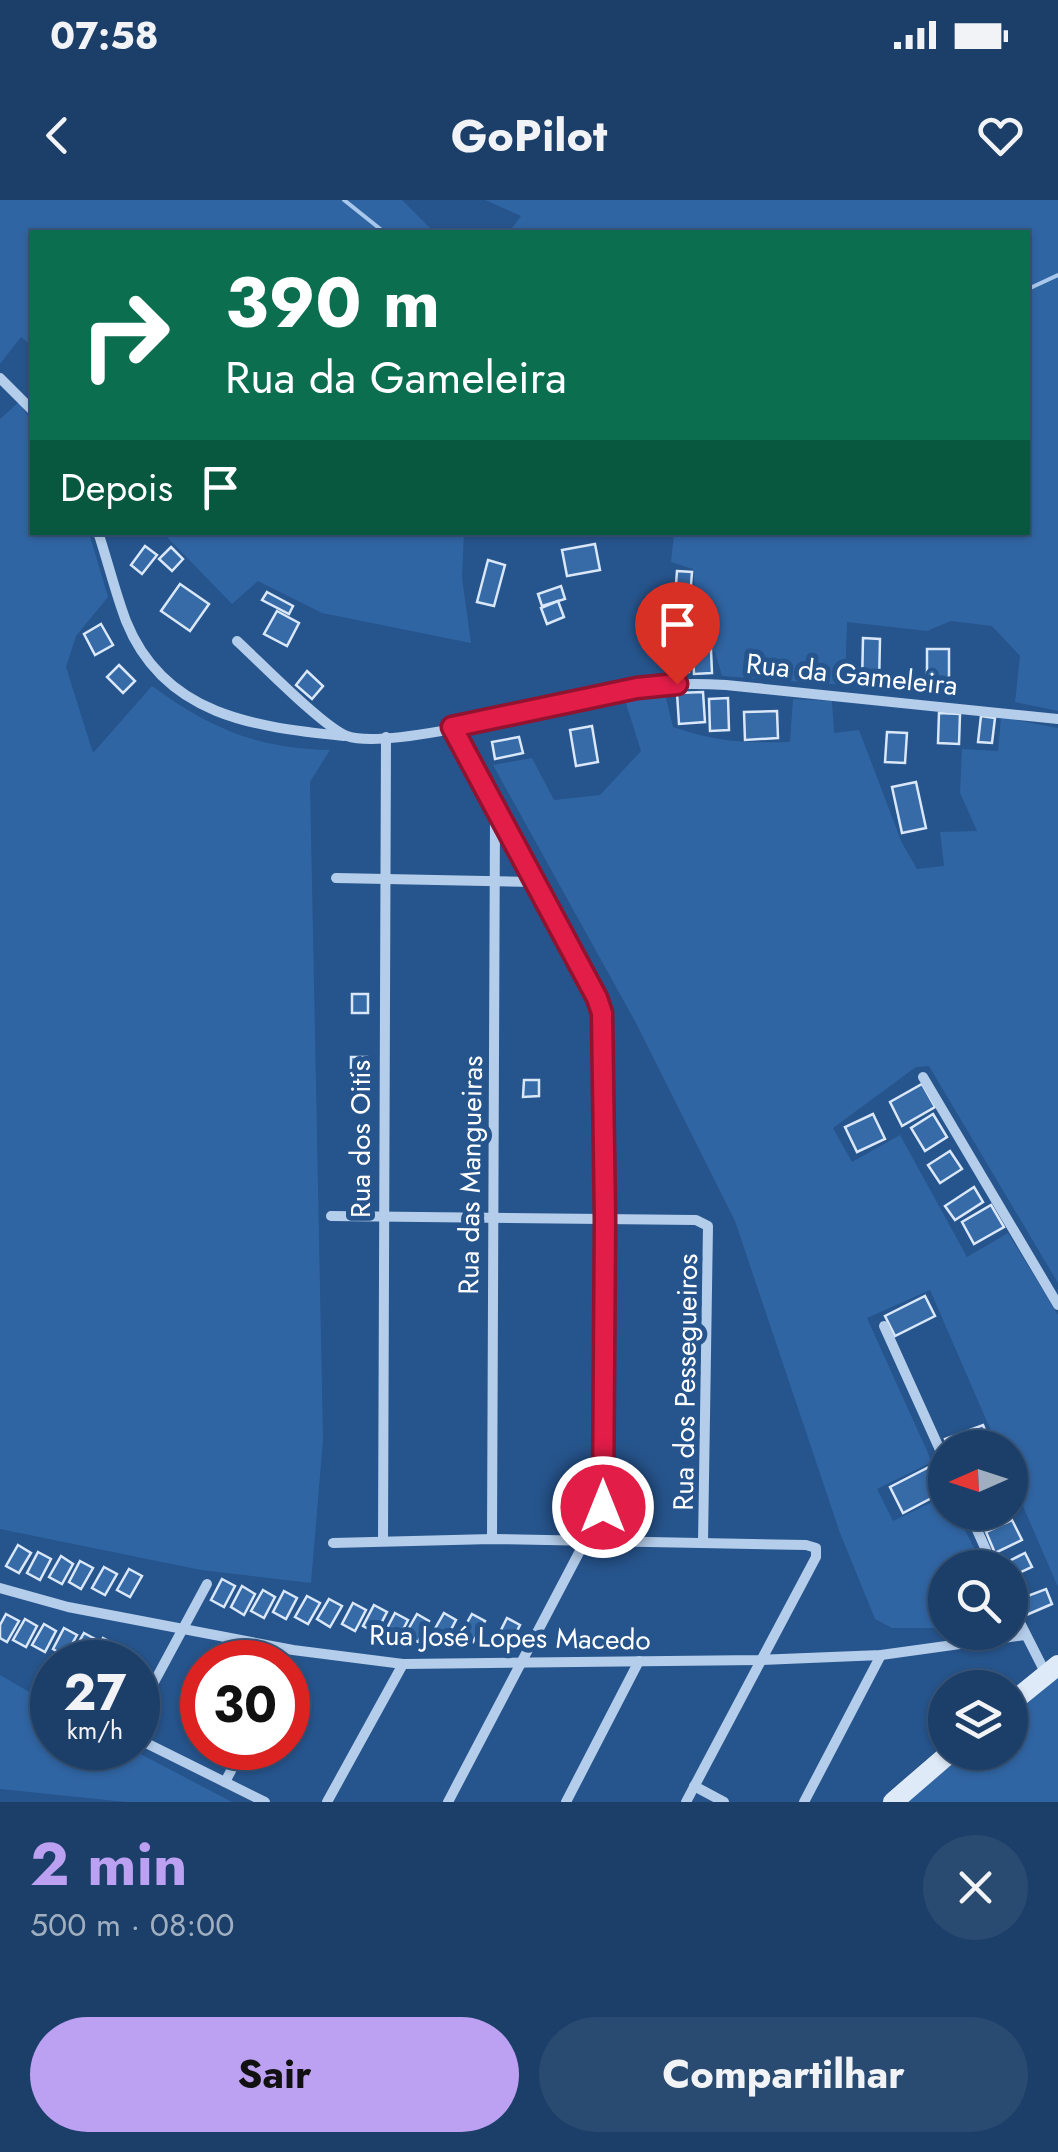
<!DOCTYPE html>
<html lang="pt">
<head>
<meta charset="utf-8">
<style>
  :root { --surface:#1c3f69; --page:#294a71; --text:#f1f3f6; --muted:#a0afc0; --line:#3a587d; --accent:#bca0f2 }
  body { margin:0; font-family:Jost,sans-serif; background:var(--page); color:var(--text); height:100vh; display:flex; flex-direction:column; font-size:38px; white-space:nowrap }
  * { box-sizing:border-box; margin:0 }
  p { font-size:32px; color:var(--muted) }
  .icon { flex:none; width:55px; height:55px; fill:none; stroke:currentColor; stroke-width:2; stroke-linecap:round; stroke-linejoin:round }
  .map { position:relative; height:1602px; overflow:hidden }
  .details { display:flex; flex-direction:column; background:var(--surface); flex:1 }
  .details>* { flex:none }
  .top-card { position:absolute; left:30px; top:30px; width:1000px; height:305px; border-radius:0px; box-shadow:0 2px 8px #0004,0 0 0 2px var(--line); background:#0b6e4f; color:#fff; overflow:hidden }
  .needle { width:65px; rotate:267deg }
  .tools { position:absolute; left:928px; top:1230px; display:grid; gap:20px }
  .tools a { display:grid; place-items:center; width:100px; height:100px; border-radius:50%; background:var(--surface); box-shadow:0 2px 8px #0004,0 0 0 2px var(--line); font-size:50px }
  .speed { position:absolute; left:30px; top:1440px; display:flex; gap:20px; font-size:50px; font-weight:700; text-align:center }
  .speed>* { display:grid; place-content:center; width:130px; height:130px; border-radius:50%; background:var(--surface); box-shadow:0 2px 8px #0004,0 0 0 2px var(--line); line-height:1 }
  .speed small { font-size:25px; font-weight:400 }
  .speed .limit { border:15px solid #d22; background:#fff; color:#111 }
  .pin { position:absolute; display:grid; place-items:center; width:85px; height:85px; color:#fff; margin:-102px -42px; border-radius:50% 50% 50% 0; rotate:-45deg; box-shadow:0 0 10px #0007 }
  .pin .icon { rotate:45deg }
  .me { position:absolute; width:110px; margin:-55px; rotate:0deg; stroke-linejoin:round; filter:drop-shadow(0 0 8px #0008) }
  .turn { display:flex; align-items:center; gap:35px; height:210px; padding:0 30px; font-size:45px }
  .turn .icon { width:130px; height:130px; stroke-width:2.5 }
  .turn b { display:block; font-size:70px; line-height:85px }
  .then { display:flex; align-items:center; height:95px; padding:0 30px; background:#0003; gap:20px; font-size:38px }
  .round { display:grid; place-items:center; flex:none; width:105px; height:105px; border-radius:52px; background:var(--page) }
  .summary { display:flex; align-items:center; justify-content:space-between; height:170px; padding:0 30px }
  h1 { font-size:60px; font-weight:700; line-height:75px; color:var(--accent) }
  .cta { display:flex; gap:20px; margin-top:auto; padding:20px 30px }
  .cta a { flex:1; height:115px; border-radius:60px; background:var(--accent); color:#111; font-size:40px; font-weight:700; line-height:115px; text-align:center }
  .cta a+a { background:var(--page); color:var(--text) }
  .status { display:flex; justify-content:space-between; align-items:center; height:70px; padding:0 50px; background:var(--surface); direction:ltr }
  .status svg { height:28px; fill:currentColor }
  header { display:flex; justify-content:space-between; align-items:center; height:130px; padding:0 30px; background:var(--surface); font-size:45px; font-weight:700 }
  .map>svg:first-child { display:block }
  .green { fill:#3065a3 }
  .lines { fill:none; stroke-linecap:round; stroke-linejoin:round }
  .stream { stroke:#a9c8eb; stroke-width:4 }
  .building { fill:#366ba8; stroke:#d9e7f8; stroke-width:2.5 }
  .street { stroke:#b4cdea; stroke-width:10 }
  .secondary { stroke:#dfeaf8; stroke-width:20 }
  .route-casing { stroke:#92132f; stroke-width:25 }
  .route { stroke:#e11d48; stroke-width:18 }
  .labels { text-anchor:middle; stroke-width:10; stroke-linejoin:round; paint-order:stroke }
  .street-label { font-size:28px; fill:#fff; stroke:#26548c }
</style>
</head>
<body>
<div class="status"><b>07:58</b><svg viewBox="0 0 49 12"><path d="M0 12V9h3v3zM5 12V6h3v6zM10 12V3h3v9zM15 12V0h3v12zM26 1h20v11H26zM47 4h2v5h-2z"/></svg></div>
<header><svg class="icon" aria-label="back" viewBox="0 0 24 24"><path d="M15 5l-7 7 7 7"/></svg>GoPilot<svg class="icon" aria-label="heart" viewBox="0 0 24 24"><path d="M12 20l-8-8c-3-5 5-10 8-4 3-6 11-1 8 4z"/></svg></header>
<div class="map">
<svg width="1058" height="1602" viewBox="0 0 1058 1602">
  <rect width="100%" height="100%" fill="#26548c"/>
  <g class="green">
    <polygon points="0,0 402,0 434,32 32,32 32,146 21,137 0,164"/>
    <polygon points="485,0 1058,0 1058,511 1015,502 1020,456 992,426 951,421 927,431 847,422 845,485 722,476 715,452 700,439 693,369 671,362 674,333 1028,332 1028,32 509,32 521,16"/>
    <path d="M 19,202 L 32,222 L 32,332 L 89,333 L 108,397 L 76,436 L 66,467 L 93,553 L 152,486 C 209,528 258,549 330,550 L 310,582 L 323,1240 L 311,1383 L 201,1370 L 0,1329 L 0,219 Z"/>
    <polygon points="163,333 464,333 462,378 471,443 322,413 258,381 232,404"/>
    <path d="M 665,494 L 673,527 C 716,542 746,543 790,542 L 793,499 L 832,501 L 834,533 L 859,530 L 902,643 L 917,669 L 944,666 L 940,632 L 977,631 L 960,593 L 962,549 L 998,551 L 1001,517 L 1058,528 L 1058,1083 L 929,866 L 916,867 L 833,928 L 852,962 L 900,935 L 967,1057 L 1008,1033 L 1058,1115 L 1058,1387 L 1010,1276 L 1010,1248 L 998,1247 L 930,1090 L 867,1118 L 932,1262 L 877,1289 L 893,1321 L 945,1296 L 945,1312 L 956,1313 L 984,1367 L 945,1368 L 945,1428 L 892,1428 L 875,1419 L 840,1333 L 735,1021 L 636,823 L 493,565 L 532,558 L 554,600 L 600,595 L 641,551 L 624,497 Z"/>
    <polygon points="0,1475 52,1505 52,1548 129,1548 232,1602 126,1602 0,1589"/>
    <polygon points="1058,1475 1058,1602 905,1602 965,1553 1010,1552 1010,1515"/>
  </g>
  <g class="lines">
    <g class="stream">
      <polyline points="344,0 384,32"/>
      <polyline points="1028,89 1058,75"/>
    </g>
  </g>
  <g class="building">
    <polygon points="595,344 600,370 567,376 562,350"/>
    <polygon points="145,346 157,355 142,374 131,365"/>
    <polygon points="171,347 183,359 172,371 159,359"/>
    <polygon points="488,360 505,365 494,406 477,402"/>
    <polygon points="677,371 692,372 690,398 675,397"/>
    <polygon points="180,384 209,404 190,431 161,411"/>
    <polygon points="561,386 565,399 542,406 538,394"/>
    <polygon points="267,392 293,406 289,414 262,400"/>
    <polygon points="558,401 564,417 547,424 541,408"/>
    <polygon points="277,411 299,423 287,446 264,434"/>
    <polygon points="101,424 113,445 95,455 84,434"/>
    <polygon points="863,438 880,439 879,485 862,485"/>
    <polygon points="675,443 691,444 689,472 673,471"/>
    <rect x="927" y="449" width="22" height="37"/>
    <polygon points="711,450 712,473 694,474 693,451"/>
    <polygon points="119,465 135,481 123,493 107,477"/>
    <polygon points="307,471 323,486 312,499 296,485"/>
    <polygon points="703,492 705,522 679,524 677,493"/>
    <polygon points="728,498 729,530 710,531 709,499"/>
    <polygon points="777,511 778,538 745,540 744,512"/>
    <polygon points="939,513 960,514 959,544 938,543"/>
    <polygon points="981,516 995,518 992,543 978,542"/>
    <polygon points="592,526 598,562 576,566 570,530"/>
    <polygon points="887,532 907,533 905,563 885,562"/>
    <polygon points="519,537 523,553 495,559 492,542"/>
    <polygon points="916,582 926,628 902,633 892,587"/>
    <rect x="352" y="794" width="16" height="19"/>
    <polygon points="351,857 367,857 367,875 351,873"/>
    <polygon points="524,880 539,880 539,896 523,897"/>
    <polygon points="922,884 935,907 902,926 890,902"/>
    <polygon points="873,914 885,939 857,952 845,927"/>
    <polygon points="933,914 947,937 925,951 911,928"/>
    <polygon points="950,951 962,969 940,983 928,965"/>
    <polygon points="974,987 983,1002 955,1020 945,1006"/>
    <polygon points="991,1005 1004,1027 974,1044 962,1022"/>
    <polygon points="925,1096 935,1116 895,1136 885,1116"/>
    <polygon points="983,1225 992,1248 948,1248 945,1239"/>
    <polygon points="931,1266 943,1292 903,1313 890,1287"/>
    <polygon points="1012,1320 1022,1340 995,1353 986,1332"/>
    <polygon points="18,1345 31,1353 19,1373 6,1366"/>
    <polygon points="38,1352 51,1359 40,1380 27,1373"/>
    <polygon points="1025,1353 1032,1367 1010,1377 1010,1368 1003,1364"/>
    <polygon points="61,1356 73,1364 62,1384 49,1377"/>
    <polygon points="80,1361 93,1368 81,1389 69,1382"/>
    <polygon points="104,1367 117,1374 105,1395 92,1388"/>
    <polygon points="129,1369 142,1376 130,1397 117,1390"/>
    <polygon points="222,1379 235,1386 224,1407 211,1400"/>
    <polygon points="242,1386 255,1394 244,1415 231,1407"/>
    <polygon points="1046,1389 1052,1404 1024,1416 1017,1400"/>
    <polygon points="263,1390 275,1397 264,1418 251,1411"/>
    <polygon points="284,1391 297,1398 286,1419 273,1412"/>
    <polygon points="307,1396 320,1403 308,1424 295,1417"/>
    <polygon points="329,1399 342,1406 330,1427 317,1419"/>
    <polygon points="353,1403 366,1410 355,1431 342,1424"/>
    <polygon points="374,1405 387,1412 376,1433 363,1426"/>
    <polygon points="395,1413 408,1420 397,1441 384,1434"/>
    <polygon points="444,1413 456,1420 445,1441 432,1434"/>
    <polygon points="6,1414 19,1421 7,1442 0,1438 0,1425"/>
    <polygon points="417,1414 429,1421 418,1442 405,1435"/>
    <polygon points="472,1414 485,1421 473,1442 460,1435"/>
    <polygon points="507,1418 520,1425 511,1443 498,1436"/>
    <polygon points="25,1419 37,1426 26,1447 13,1440"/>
    <polygon points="44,1424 56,1431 45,1452 32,1445"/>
    <polygon points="64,1428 77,1435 65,1456 53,1449"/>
    <polygon points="84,1433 97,1440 85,1461 72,1454"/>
    <polygon points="103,1438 116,1445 106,1462 98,1462 91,1459"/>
  </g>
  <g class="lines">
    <g class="street">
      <polyline points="0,178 32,210"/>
      <path d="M 98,332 C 108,362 115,392 126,421 C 164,516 255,527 344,536"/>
      <path d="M 237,441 C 258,460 324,528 347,536 C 393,552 576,499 634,489 C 664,483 695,483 726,485 L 1058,519"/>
      <polyline points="336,678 534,682"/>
      <polyline points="923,877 1058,1105"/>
      <polyline points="331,1016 696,1020 708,1026 703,1343"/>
      <polyline points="884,1126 945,1261"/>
      <polyline points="969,1312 994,1368"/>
      <polyline points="492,1339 495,615"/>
      <polyline points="383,1341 386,537"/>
      <polyline points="333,1343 492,1339 806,1345 816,1348 816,1357 686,1602"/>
      <polyline points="0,1388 68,1407 293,1450 403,1464 759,1460 881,1455 1025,1435"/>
      <polyline points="1010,1403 1046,1474"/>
      <polyline points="138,1512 207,1384"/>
      <polyline points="138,1539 265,1602"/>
      <polyline points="225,1582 243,1548"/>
      <polyline points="694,1586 724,1602"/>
      <polyline points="327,1602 403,1464"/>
      <polyline points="448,1602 603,1307 605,1019 602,813 597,798 451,527"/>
      <polyline points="566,1602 639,1461"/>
      <polyline points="804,1602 881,1455"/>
    </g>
    <g class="secondary">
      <polyline points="1010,1504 1058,1465"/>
      <polyline points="893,1602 951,1552"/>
    </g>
  </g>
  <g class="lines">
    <defs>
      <polyline id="route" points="603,1307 605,1019 602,813 597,798 452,527 637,488 677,484"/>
    </defs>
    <use href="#route" class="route-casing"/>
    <use href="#route" class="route"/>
  </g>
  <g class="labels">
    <g class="street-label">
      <text transform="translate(852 474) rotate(6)" y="10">Rua da Gameleira</text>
      <text transform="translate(360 939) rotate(-90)" y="10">Rua dos Oitis</text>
      <text transform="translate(470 975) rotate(-89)" y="10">Rua das Mangueiras</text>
      <text transform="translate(685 1182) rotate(-89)" y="10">Rua dos Pessegueiros</text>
      <text transform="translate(510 1437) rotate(1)" y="10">Rua José Lopes Macedo</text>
    </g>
  </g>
</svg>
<div class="tools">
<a><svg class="needle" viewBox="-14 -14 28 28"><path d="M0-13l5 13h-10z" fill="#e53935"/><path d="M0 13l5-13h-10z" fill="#a0afc0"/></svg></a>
<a><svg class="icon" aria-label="search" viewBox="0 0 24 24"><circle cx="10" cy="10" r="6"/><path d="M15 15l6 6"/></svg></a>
<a><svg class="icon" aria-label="layers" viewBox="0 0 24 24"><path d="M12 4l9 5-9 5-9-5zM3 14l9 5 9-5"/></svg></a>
</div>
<div class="speed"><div>27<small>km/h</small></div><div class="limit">30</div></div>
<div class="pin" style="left:677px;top:484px;background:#d93025"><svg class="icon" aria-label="arrive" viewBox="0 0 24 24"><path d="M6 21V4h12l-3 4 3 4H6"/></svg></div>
<svg class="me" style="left:603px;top:1307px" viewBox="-20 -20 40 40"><circle r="17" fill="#e11d48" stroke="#fff" stroke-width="3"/><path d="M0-11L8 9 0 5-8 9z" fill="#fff"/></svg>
<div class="top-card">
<div class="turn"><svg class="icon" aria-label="right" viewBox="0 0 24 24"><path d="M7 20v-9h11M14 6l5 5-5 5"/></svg><div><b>390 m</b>Rua da Gameleira</div></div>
<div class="then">Depois<svg class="icon" aria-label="arrive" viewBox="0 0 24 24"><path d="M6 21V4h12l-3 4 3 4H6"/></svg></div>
</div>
</div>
<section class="details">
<div class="summary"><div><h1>2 min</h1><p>500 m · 08:00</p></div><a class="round"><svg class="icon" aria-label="close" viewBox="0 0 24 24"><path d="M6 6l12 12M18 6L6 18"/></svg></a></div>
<div class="cta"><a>Sair</a><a>Compartilhar</a></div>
</section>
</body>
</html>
